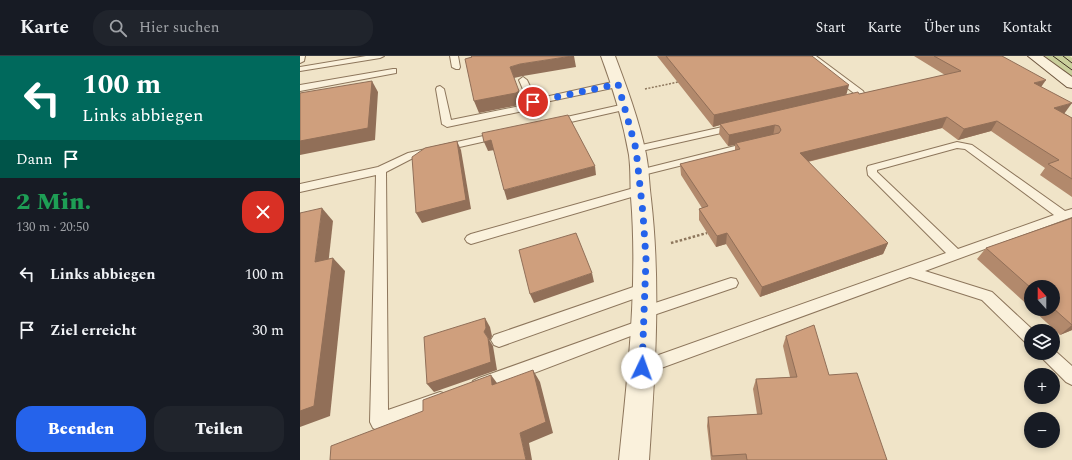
<!DOCTYPE html>
<html lang="de">
<head>
<meta charset="utf-8">
<style>
  :root { --surface:#171b24; --page:#20242c; --text:#f1f3f6; --muted:#9ea1a6; --line:#363941; --accent:#2563eb }
  body { margin:0; font-family:Spectral,serif; background:var(--page); color:var(--text); height:100vh; display:flex; flex-direction:column; font-size:15px; white-space:nowrap }
  * { box-sizing:border-box; margin:0 }
  p { font-size:13px; color:var(--muted) }
  .icon { flex:none; width:22px; height:22px; fill:none; stroke:currentColor; stroke-width:2; stroke-linecap:round; stroke-linejoin:round }
  .map { position:relative; flex:1; overflow:hidden }
  .panel { display:flex; flex-direction:column; background:var(--surface); width:300px }
  .panel>* { flex:none }
  .hud { background:#00695c; color:#fff; overflow:hidden }
  .needle { width:26px; rotate:339deg }
  .tools { position:absolute; left:724px; top:224px; display:grid; gap:8px }
  .tools a { display:grid; place-items:center; width:36px; height:36px; border-radius:50%; background:var(--surface); box-shadow:0 2px 6px #0003; font-size:20px }
  .pin { position:absolute; display:grid; place-items:center; width:34px; height:34px; color:#fff; margin:-17px; border:2px solid #fff; border-radius:50%; box-shadow:0 1px 4px #0007 }
  .me { position:absolute; width:44px; margin:-22px; rotate:3deg; stroke-linejoin:round; filter:drop-shadow(0 0 3px #0008) }
  .turn { display:flex; align-items:center; gap:14px; height:84px; padding:0 16px; font-size:18px }
  .turn .icon { width:52px; height:52px; stroke-width:2.5 }
  .turn b { display:block; font-size:28px; line-height:34px }
  .then { display:flex; align-items:center; height:38px; padding:0 16px; background:#0003; gap:8px; font-size:15px }
  .round { display:grid; place-items:center; flex:none; width:42px; height:42px; border-radius:16px; background:var(--page) }
  .head { display:flex; align-items:center; justify-content:space-between; height:68px; padding:0 16px }
  h1 { font-size:24px; font-weight:800; line-height:30px; color:#1e9e55 }
  .button { display:flex; gap:8px; margin-top:auto; padding:8px 16px }
  .button a { flex:1; height:46px; border-radius:16px; background:var(--accent); color:#fff; font-size:16px; font-weight:800; line-height:46px; text-align:center }
  .button a+a { background:var(--page); color:var(--text) }
  ul { padding:0; list-style:none }
  li { display:flex; align-items:center; gap:12px; height:56px; padding:0 16px }
  li div { flex:1 }
  li b { display:block; font-size:15px }
  li em { font-style:normal }
  header { display:flex; align-items:center; gap:24px; box-sizing:border-box; height:56px; padding:0 20px; background:var(--surface); border-bottom:1px solid var(--line) }
  header strong { font-size:19px }
  nav { display:flex; gap:22px; margin-inline-start:auto; font-size:14px }
  .search { width:280px; height:36px; background:var(--page); display:flex; align-items:center; gap:10px; box-sizing:border-box; padding:0 14px; border-radius:16px; color:var(--muted); font-size:15px }
  main { display:flex; flex:1; min-height:0 }
  .map>svg:first-child { display:block }
  .green { fill:#c9cf9b }
  .lines { fill:none; stroke-linecap:round; stroke-linejoin:round }
  .service-casing { stroke:#8d765c; stroke-width:2 }
  .minor-casing { stroke:#8d765c; stroke-width:2 }
  .secondary-casing { stroke:#6f573f; stroke-width:2 }
  .path-far1 { stroke:#8d765c; stroke-width:1.5; stroke-dasharray:2 1.5; stroke-linecap:butt }
  .path { stroke:#8d765c; stroke-width:2.5; stroke-dasharray:2.5 2; stroke-linecap:butt }
  .service { fill:#faf1dc; fill-rule:evenodd }
  .minor { fill:#faf1dc; fill-rule:evenodd }
  .secondary { fill:#faf1dc; fill-rule:evenodd }
  .tram { stroke:#3d2e20; stroke-width:1 }
  .wall { fill:#b2896c }
  .shaded-wall { fill:#916f58 }
  .building { fill:#cf9f7d; stroke:#916f58 }
  .route { stroke:#2563eb; stroke-width:7; stroke-dasharray:0 12.6 }
</style>
</head>
<body>
<header>
<strong>Karte</strong>
<div class="search"><svg class="icon" aria-label="search" viewBox="0 0 24 24"><circle cx="10" cy="10" r="6"/><path d="M15 15l6 6"/></svg>Hier suchen</div>
<nav><a>Start</a><a>Karte</a><a>Über uns</a><a>Kontakt</a></nav>
</header>
<main>
<section class="panel">
<div class="hud">
<div class="turn"><svg class="icon" aria-label="left" viewBox="0 0 24 24"><path d="M17 20v-9H6M10 6l-5 5 5 5"/></svg><div><b>100 m</b>Links abbiegen</div></div>
<div class="then">Dann<svg class="icon" aria-label="arrive" viewBox="0 0 24 24"><path d="M6 21V4h12l-3 4 3 4H6"/></svg></div>
</div>
<div class="head"><div><h1>2 Min.</h1><p>130 m · 20:50</p></div><a class="round" style="background:#d93025;color:#fff"><svg class="icon" aria-label="close" viewBox="0 0 24 24"><path d="M6 6l12 12M18 6L6 18"/></svg></a></div>
<ul>
<li><svg class="icon" aria-label="left" viewBox="0 0 24 24"><path d="M17 20v-9H6M10 6l-5 5 5 5"/></svg><div><b>Links abbiegen</b></div><em>100 m</em></li>
<li><svg class="icon" aria-label="arrive" viewBox="0 0 24 24"><path d="M6 21V4h12l-3 4 3 4H6"/></svg><div><b>Ziel erreicht</b></div><em>30 m</em></li>
</ul>
<div class="button"><a>Beenden</a><a>Teilen</a></div>
</section>
<div class="map">
<svg width="772" height="404" viewBox="0 0 772 404">
  <rect width="100%" height="100%" fill="#f0e4c8"/>
  <polygon class="green" points="745,0 770,0 772,2 772,21"/>
  <g class="lines">
    <defs>
      <g id="service">
        <polygon points="0,0 5,0 4,5 0,7"/>
        <polygon points="66,0 84,0 80,2 0,15 0,11"/>
        <polygon points="150,0 158,0 160,11 159,13 156,13 152,11"/>
        <polygon points="507,0 516,0 563,35 564,37 560,44 545,48 542,47 541,45 542,43 554,40 555,38"/>
        <polygon points="93,13 96,13 96,17 0,35 0,29"/>
        <polygon points="223,21 227,24 236,43 317,25 321,28 317,31 236,48 223,55 147,71 142,68 136,33 137,31 140,30 144,33 151,64 220,50 228,45 219,24"/>
        <polygon points="325,48 328,49 330,51 328,53 253,70 248,67 253,64"/>
        <polygon points="436,68 439,69 441,71 439,73 337,96 332,93 337,90"/>
        <polygon points="201,76 206,79 204,81 115,101 86,116 88,354 140,336 146,338 148,344 146,350 140,352 79,375 73,372 70,366 76,119 0,136 0,128 78,111 108,97"/>
        <polygon points="451,86 455,87 456,89 455,91 339,120 334,117 335,115"/>
        <path d="M 657,86 L 672,89 L 765,155 L 772,153 L 772,161 L 625,215 L 692,236 L 734,275 L 731,275 L 731,289 L 726,287 L 682,244 L 610,221 L 342,319 L 336,317 L 334,312 L 336,307 L 646,197 L 568,119 L 567,112 L 568,110 ZM 657,92 L 665,93 L 754,159 L 658,193 L 577,116 L 577,114 Z"/>
        <polygon points="341,130 345,131 347,134 345,137 171,188 167,186 165,183 167,180 171,178"/>
        <polygon points="431,222 436,223 438,227 436,231 345,262 340,260 338,256 340,252"/>
        <polygon points="345,227 350,229 352,233 350,237 199,291 194,289 191,284 194,279"/>
        <polygon points="344,263 349,265 351,269 349,273 179,338 173,335 171,330 173,325 179,322"/>
        <polygon points="753,293 772,310 772,329 766,326 742,302 739,297 753,297"/>
      </g>
      <path id="minor" d="M 301,0 L 315,0 C 327,32 339,64 346,98 C 349,113 349,128 351,143 C 361,230 355,317 349,404 L 319,404 C 328,317 338,229 331,141 C 330,127 331,113 329,99 C 323,65 313,32 301,0 Z"/>
      <polygon id="secondary" points="728,0 743,0 772,21 772,32 767,31"/>
    </defs>
    <use href="#service" class="service-casing"/>
    <use href="#minor" class="minor-casing"/>
    <use href="#secondary" class="secondary-casing"/>
    <polyline class="path-far1" points="345,33 378,26"/>
    <polyline class="path" points="371,187 407,177"/>
    <use href="#service" class="service"/>
    <use href="#minor" class="minor"/>
    <use href="#secondary" class="secondary"/>
    <g class="tram">
      <polyline points="753,0 772,14"/>
      <polyline points="763,0 772,7"/>
    </g>
  </g>
  <g class="wall">
    <polygon points="357,0 512,0 546,39 559,38 645,19 614,0 702,0 741,31 764,57 772,62 772,141 740,119 745,112 691,75 658,84 642,72 508,106 588,187 583,198 460,241 426,188 416,191 399,164 399,153 402,152 381,119 380,108 435,95 435,89 428,90 419,78 420,69 413,71"/>
    <polygon points="772,162 772,274 760,279 732,253 753,253 753,231 731,231 731,252 677,203 686,192"/>
    <polygon points="486,280 529,319 587,404 411,404 407,370 408,361 457,358 453,333 456,323 490,321 483,290"/>
  </g>
  <g class="shaded-wall">
    <polygon points="272,0 274,0 276,11 223,20 214,22 210,11 220,8"/>
    <polygon points="746,24 739,34 734,27"/>
    <polygon points="72,25 78,36 75,84 0,99 0,85"/>
    <polygon points="549,29 546,40 420,68 420,69 413,71 414,59"/>
    <polygon points="219,35 223,46 219,49 179,57 174,45"/>
    <polygon points="772,47 764,58 754,52"/>
    <polygon points="647,61 642,72 498,108 500,97"/>
    <polygon points="697,65 691,75 658,84 664,73"/>
    <polygon points="475,69 473,80 436,87 435,89 428,90 429,79"/>
    <polygon points="191,84 195,94 188,95 184,86"/>
    <polygon points="157,85 161,94 171,153 122,167 116,157"/>
    <polygon points="295,110 296,119 207,144 204,134"/>
    <polygon points="22,152 33,165 27,219 15,206"/>
    <polygon points="427,177 426,188 416,191 417,180"/>
    <polygon points="588,187 583,198 460,241 462,231"/>
    <polygon points="33,202 45,215 30,360 0,371 0,355"/>
    <polygon points="292,217 294,226 234,247 230,238"/>
    <polygon points="185,262 190,271 192,280 190,285 184,276"/>
    <polygon points="772,269 772,274 760,279"/>
    <polygon points="188,282 193,290 197,314 134,336 127,328"/>
    <polygon points="233,314 240,326 253,377 229,387 232,404 226,404 220,377"/>
    <polygon points="191,319 200,331 192,329"/>
  </g>
  <g class="building">
    <polygon points="171,0 272,0 220,8 210,11 219,35 216,37 174,45 165,3 172,1"/>
    <polygon points="366,0 512,0 549,29 414,59"/>
    <polygon points="634,0 702,0 746,24 734,27 772,47 754,52 772,62 772,123 748,108 759,104 697,65 664,73 647,61 500,97 588,187 462,231 427,177 417,180 399,153 408,150 380,108 440,93 436,87 479,77 481,74 479,70 475,69 429,79 420,68 558,36 559,38 661,15"/>
    <polygon points="72,25 68,72 0,85 0,37"/>
    <polygon points="268,59 295,110 204,134 191,84 184,86 182,77"/>
    <polygon points="157,85 166,144 116,157 112,101 125,92"/>
    <polygon points="22,152 15,206 33,202 14,350 0,355 0,157"/>
    <polygon points="772,162 772,269 753,252 753,231 731,231 731,232 686,192"/>
    <polygon points="276,177 292,217 230,238 219,194"/>
    <polygon points="185,262 186,272 184,276 188,282 191,306 127,328 124,281"/>
    <polygon points="514,269 529,319 557,317 587,404 447,404 446,398 412,400 408,361 462,358 456,323 497,321 486,280"/>
    <polygon points="233,314 246,366 220,377 226,404 30,404 31,390 123,355 123,344 191,319 192,329"/>
  </g>
  <g class="lines">
    <polyline class="route" points="233,46 318,28 336,93 343,158 346,203 342,312"/>
  </g>
</svg>
<div class="tools">
<a><svg class="needle" viewBox="-14 -14 28 28"><path d="M0-13l5 13h-10z" fill="#e53935"/><path d="M0 13l5-13h-10z" fill="#9ea1a6"/></svg></a>
<a><svg class="icon" aria-label="layers" viewBox="0 0 24 24"><path d="M12 4l9 5-9 5-9-5zM3 14l9 5 9-5"/></svg></a>
<a>+</a>
<a>−</a>
</div>
<div class="pin" style="left:233px;top:46px;background:#d93025"><svg class="icon" aria-label="arrive" viewBox="0 0 24 24"><path d="M6 21V4h12l-3 4 3 4H6"/></svg></div>
<svg class="me" style="left:342px;top:312px" viewBox="-20 -20 40 40"><circle r="19" fill="#fff"/><path d="M0-13L10 11 0 6-10 11z" fill="#2563eb"/></svg>
</div>
</main>
</body>
</html>
